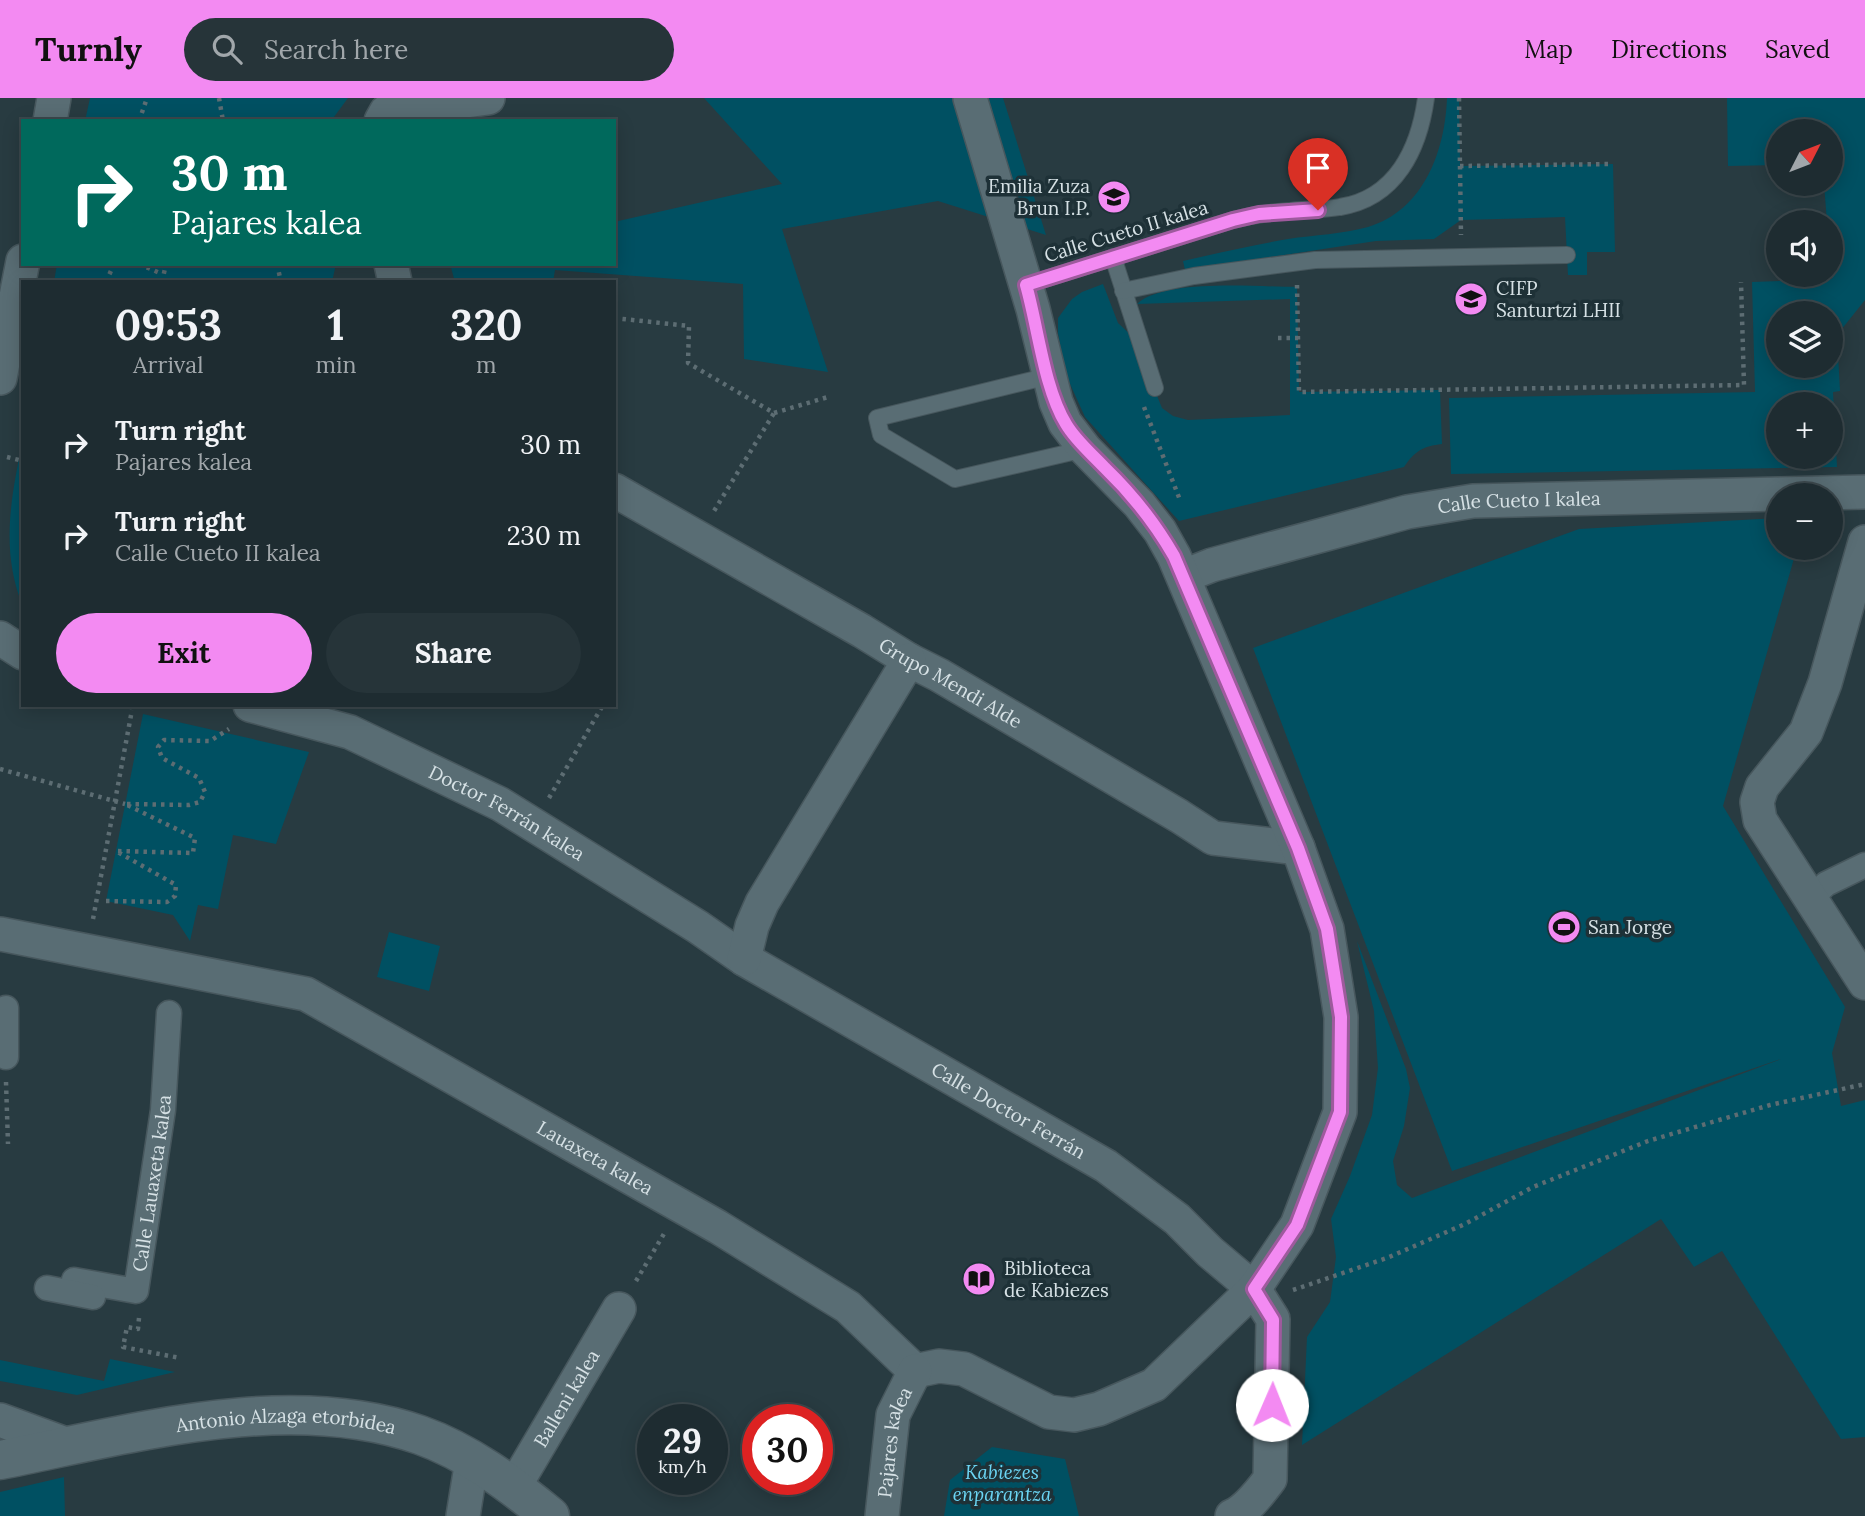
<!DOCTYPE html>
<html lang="en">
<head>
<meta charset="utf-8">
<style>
  :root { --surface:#1e2c31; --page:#263439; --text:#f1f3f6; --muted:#a1a7ab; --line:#3c484d; --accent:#f38af2 }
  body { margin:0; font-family:Lora,serif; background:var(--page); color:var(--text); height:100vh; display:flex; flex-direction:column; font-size:26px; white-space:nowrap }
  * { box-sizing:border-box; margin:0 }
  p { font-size:23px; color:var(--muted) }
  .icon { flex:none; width:38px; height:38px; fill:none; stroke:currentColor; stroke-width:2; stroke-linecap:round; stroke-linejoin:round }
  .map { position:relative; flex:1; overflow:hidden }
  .drawer { position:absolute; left:21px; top:182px; width:595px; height:427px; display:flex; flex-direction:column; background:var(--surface); border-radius:0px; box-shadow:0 4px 18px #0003,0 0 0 2px var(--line) }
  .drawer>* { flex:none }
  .hud { position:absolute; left:21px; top:21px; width:595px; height:147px; border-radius:0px; box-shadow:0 4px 18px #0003,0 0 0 2px var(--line); background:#00695c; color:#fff; overflow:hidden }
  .needle { width:46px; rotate:48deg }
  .controls { position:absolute; left:1766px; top:21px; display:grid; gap:14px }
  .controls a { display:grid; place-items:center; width:77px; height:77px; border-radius:50%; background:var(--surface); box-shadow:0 4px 18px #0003,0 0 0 2px var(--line); font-size:35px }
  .speed { position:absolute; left:637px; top:1306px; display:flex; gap:14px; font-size:35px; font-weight:700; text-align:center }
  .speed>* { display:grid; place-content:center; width:91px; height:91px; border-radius:50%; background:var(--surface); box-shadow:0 4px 18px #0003,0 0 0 2px var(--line); line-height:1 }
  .speed small { font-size:18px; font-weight:400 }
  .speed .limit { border:10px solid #d22; background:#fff; color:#111 }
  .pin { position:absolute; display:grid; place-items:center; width:60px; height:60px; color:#fff; margin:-72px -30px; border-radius:50% 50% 50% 0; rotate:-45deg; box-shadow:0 0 7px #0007 }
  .pin .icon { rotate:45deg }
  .me { position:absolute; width:77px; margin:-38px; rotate:1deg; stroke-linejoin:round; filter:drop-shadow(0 0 5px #0008) }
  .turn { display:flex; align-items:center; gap:24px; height:147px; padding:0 35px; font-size:32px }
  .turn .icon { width:91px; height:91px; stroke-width:2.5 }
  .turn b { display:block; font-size:49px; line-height:60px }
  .eta { display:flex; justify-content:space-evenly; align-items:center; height:119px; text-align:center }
  .eta b { font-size:42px; font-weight:700; line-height:49px }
  .action { display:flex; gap:14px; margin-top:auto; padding:14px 35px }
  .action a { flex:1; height:80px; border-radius:42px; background:var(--accent); color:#111; font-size:28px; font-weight:700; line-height:80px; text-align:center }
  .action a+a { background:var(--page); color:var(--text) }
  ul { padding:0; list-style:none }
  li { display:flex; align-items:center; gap:21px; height:91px; padding:0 35px }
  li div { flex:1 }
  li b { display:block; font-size:26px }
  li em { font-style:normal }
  header { display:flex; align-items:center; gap:42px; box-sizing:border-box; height:98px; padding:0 35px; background:var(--accent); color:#111 }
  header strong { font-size:33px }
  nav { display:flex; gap:38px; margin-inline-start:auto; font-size:24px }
  .search { width:490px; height:63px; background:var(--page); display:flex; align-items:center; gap:18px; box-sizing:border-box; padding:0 24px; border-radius:38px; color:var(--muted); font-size:26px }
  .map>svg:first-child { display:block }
  .green { fill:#005062; fill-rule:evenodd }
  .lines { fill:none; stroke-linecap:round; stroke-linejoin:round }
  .service-casing { stroke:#47575d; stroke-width:18 }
  .pedestrian-casing { stroke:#47575d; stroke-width:27 }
  .minor-casing { stroke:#47575d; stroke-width:36 }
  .tertiary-casing { stroke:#47575d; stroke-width:41 }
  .path { stroke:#5d6d73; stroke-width:4.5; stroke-dasharray:3.5 5; stroke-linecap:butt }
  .service { stroke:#596d74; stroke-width:16 }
  .pedestrian { stroke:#596d74; stroke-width:24 }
  .minor { stroke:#596d74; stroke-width:33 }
  .tertiary { stroke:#596d74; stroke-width:38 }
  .route-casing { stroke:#9e5a9d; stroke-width:18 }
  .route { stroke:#f38af2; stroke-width:12 }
  .labels { text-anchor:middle; stroke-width:7; stroke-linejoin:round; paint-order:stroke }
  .poi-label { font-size:19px; fill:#d6e1e5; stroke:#1e3137; text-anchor:start }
  .street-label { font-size:19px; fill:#d6e1e5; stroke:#1e3137 }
  .park-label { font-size:19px; font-style:italic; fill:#6bd5f4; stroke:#1e3137 }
</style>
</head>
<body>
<header>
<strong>Turnly</strong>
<div class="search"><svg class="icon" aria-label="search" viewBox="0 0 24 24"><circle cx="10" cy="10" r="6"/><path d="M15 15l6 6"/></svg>Search here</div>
<nav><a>Map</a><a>Directions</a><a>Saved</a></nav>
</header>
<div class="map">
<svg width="1865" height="1418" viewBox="0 0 1865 1418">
  <rect width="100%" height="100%" fill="#283b41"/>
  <g class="green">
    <polygon points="90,0 348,0 331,23 85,23"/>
    <polygon points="704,0 1003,0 1046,137 938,103 782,131 828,274 744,261 743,186 555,172 553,184 455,184 450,166 614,166 614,124 782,86"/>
    <path d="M 1447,0 L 1459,0 L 1460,68 L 1613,66 L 1615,154 L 1587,154 L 1587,177 L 1568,177 L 1565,119 L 1461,122 L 1434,141 L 1376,143 L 1185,172 L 1183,163 C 1218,155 1253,147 1288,141 C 1314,137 1343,136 1368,129 C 1424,112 1445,53 1447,0 Z"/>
    <path d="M 1727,0 L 1865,0 L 1865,202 L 1837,237 L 1840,293 L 1833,294 L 1837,369 L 1451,376 L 1449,300 L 1755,294 L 1752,184 L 1832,181 L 1830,124 L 1827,124 L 1824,86 L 1830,86 L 1830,33 L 1778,33 L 1778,67 L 1728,68 ZM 1830,215 L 1830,268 L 1778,268 L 1778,215 ZM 1778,306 L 1830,306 L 1830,359 L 1778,359 Z"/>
    <polygon points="57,166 336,166 332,184 54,184"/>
    <path d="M 1103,186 L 1118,225 L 1133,239 L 1162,310 L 1173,318 L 1188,322 L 1290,317 L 1290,201 L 1137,206 C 1164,180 1259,189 1297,189 L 1299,294 L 1440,292 L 1442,346 C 1423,348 1415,353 1404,369 L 1179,423 L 1085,319 L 1066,277 L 1058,235 L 1058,220 L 1072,201 L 1082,194 Z"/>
    <path d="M 23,340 L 23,509 C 0,451 11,401 23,340 Z"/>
    <polygon points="1778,420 1778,450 1797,450 1723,708 1845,909 1832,955 1841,1008 1865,1002 1865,1339 1841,1341 1722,1153 1694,1169 1661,1121 1302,1347 1307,1239 1330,1204 1336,1159 1331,1121 1350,1078 1372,1017 1378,970 1374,913 1357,843 1406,971 1410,990 1404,1028 1393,1063 1397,1087 1412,1100 1781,961 1452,1073 1253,550 1579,431"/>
    <polygon points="143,616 309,654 276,746 233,737 218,811 198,807 190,843 173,817 106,803"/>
    <polygon points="389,834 440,848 429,893 377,879"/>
    <polygon points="110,1261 175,1274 77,1297 0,1283 0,1262 104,1283"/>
    <polygon points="992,1349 1065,1361 1079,1418 944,1418 950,1382"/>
    <polygon points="64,1379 65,1418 0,1418 0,1394"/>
  </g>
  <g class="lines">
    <defs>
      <g id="service">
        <polyline points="1113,159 1155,290"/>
        <path d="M 1026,187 L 1233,122 C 1253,117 1272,114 1291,113 C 1308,111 1324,112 1340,109 C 1396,100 1419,51 1426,0"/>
        <polyline points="1123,193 1194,178 1315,162 1567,157"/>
        <polyline points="1049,278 877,320 881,337 955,381 1085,351"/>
      </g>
      <g id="pedestrian">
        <polyline points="1811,800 1826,786 1865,767"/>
        <polyline points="6,959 6,910"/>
        <path id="s1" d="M 74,1182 L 136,1193 L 163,1012 L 169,915"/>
        <polyline points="47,1190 93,1199"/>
      </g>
      <g id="minor">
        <polyline points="50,23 54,0"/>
        <polyline points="381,23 386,14 488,0"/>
        <polyline points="391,166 395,184"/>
        <polyline points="0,280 23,163"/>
        <path id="s2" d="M 614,392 L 862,533 L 909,562 L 939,577 L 1179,718 L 1213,740 L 1298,750"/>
        <polyline points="1865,444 1825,585 1806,634 1762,689 1757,704 1760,722 1865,885"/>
        <path id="s3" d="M 1184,478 L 1212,467 L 1407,414 L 1473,403 L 1865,394"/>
        <polyline points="0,540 23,555"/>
        <path id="s4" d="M 250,607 L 350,634 L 500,706 L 698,829 L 744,861 L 1106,1068 L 1177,1121 L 1210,1154 L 1254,1191 L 1273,1221 L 1270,1381 C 1260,1394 1247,1412 1232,1418"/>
        <path id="s5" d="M 0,836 L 306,896 L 718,1129 L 848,1209 L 915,1273"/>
        <polyline points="744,861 752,828 762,805 909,562"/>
        <polyline points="915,1273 939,1268 964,1271 1049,1314 1074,1317 1099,1311 1154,1287 1254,1191 1297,1127 1340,1014 1341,919 1327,831 1298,750 1174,458 1160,433 1139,406 1085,351 1065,325 1056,304 1033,211 970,0"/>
        <polyline points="0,1322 71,1348"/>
        <path id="s6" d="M 514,1389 L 619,1211"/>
        <polyline points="463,1418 472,1362"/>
        <path id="s7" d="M 882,1418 L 893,1317 L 915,1273"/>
      </g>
      <g id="tertiary">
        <path id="s8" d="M 0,1362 C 132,1336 288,1291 420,1337 C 468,1354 511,1386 550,1418"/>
      </g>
    </defs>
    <use href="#service" class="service-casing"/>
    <use href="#pedestrian" class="pedestrian-casing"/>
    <use href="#minor" class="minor-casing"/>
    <use href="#tertiary" class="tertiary-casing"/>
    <g class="path">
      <polyline points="219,0 223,23"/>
      <polyline points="1459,0 1461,137"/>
      <polyline points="139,23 147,0"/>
      <polyline points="1460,68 1613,66"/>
      <polyline points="139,166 162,176"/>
      <polyline points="277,166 281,184"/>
      <polyline points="106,184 114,166"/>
      <polyline points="162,184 166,166"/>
      <polyline points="1297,187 1299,294 1744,287 1741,184"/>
      <polyline points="614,220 689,228 688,265 774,315 714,413"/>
      <polyline points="1278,240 1298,240"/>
      <polyline points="1144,309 1180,402"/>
      <polyline points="774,315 828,299"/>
      <polyline points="7,359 23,363"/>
      <polyline points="22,508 23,507"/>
      <polyline points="614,587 614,588"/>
      <polyline points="0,671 125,706"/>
      <polyline points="549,700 603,607"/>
      <polyline points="106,803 167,804 175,798 176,787 116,753 193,755 195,740 125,706 189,707 200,704 205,694 199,680 162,660 158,649 164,642 210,643 229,631"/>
      <polyline points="93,821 132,612"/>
      <polyline points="6,984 8,1046"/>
      <polyline points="636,1183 665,1134"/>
      <polyline points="1293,1192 1387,1160 1465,1126 1533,1089 1648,1043 1770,1007 1865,986"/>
      <polyline points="139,1220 138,1231 127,1229 123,1249 180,1260"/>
    </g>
    <use href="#service" class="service"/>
    <use href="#pedestrian" class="pedestrian"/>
    <use href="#minor" class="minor"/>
    <use href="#tertiary" class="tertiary"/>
  </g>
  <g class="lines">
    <defs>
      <path id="route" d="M 1272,1307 L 1273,1222 L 1254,1191 L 1297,1127 L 1340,1014 L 1341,919 L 1327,831 L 1298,750 L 1174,458 C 1155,425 1132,396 1105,370 C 1091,355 1076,343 1066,326 C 1044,290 1038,229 1026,187 L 1233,122 L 1259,116 L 1318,112"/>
    </defs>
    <use href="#route" class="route-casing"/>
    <use href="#route" class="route"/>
  </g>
  <defs>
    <symbol id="school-disc" viewBox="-11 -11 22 22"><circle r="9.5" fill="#f38af2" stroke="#1e3137"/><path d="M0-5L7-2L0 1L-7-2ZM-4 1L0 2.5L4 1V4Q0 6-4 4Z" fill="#111"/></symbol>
    <symbol id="university-disc" viewBox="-11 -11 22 22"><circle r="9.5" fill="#f38af2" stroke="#1e3137"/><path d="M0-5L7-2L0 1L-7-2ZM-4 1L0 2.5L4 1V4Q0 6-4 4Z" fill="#111"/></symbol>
    <symbol id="stadium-disc" viewBox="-11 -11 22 22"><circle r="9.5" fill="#f38af2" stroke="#1e3137"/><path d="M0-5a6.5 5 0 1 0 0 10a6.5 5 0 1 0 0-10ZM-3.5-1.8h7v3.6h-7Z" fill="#111"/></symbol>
    <symbol id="library-disc" viewBox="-11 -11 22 22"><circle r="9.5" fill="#f38af2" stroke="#1e3137"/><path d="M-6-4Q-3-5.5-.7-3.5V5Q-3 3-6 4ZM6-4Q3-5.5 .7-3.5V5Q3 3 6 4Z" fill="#111"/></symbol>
  </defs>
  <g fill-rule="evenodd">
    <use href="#school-disc" x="1095" y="80" width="38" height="38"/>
    <use href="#university-disc" x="1452" y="182" width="38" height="38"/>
    <use href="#stadium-disc" x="1545" y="810" width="38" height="38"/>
    <use href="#library-disc" x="960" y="1162" width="38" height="38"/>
  </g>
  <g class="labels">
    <g class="poi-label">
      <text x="1090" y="95" text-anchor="end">Emilia Zuza<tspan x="1090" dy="22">Brun I.P.</tspan></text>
      <text x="1496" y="197">CIFP<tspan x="1496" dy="22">Santurtzi LHII</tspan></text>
      <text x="1588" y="836">San Jorge</text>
      <text x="1004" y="1177">Biblioteca<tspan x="1004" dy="22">de Kabiezes</tspan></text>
    </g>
    <g class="street-label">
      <text transform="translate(1126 133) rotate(-17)" y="7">Calle Cueto II kalea</text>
      <text dy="7" stroke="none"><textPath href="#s3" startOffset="345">Calle Cueto I kalea</textPath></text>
      <text dy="7" stroke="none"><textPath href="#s2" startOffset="388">Grupo Mendi Alde</textPath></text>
      <text dy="7" stroke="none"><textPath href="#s4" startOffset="280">Doctor Ferrán kalea</textPath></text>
      <text dy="7" stroke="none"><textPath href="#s4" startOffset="864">Calle Doctor Ferrán</textPath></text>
      <text dy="7" stroke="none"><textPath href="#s5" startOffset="644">Lauaxeta kalea</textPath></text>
      <text dy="7" stroke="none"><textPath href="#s1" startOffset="172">Calle Lauaxeta kalea</textPath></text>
      <text dy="7" stroke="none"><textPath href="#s6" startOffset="103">Balleni kalea</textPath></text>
      <text dy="7" stroke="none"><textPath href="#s8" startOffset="290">Antonio Alzaga etorbidea</textPath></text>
      <text dy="7" stroke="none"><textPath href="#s7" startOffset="75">Pajares kalea</textPath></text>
    </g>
    <g class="park-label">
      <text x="1002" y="1381">Kabiezes<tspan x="1002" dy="22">enparantza</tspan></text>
    </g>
  </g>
</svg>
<div class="controls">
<a><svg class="needle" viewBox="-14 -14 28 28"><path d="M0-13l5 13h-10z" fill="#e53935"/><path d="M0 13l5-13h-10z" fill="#a1a7ab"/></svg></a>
<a><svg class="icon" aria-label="sound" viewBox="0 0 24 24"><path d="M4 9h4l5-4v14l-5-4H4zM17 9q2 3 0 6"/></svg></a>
<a><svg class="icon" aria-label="layers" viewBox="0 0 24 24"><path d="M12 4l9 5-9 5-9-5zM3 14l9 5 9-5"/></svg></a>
<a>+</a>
<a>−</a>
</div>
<div class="speed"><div>29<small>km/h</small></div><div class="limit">30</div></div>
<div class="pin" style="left:1318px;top:112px;background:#d93025"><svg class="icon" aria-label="arrive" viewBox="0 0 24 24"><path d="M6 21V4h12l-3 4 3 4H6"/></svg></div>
<svg class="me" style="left:1272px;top:1307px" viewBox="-20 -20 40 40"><circle r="19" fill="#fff"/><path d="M0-13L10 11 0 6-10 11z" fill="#f38af2"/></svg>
<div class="hud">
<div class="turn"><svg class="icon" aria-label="right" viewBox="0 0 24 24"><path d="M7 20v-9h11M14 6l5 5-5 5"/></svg><div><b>30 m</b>Pajares kalea</div></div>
</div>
<section class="drawer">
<div class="eta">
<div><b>09:53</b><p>Arrival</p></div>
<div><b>1</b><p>min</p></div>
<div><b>320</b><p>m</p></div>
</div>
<ul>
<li><svg class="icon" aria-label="right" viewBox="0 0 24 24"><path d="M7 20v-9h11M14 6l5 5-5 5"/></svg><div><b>Turn right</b><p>Pajares kalea</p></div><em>30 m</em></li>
<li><svg class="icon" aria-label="right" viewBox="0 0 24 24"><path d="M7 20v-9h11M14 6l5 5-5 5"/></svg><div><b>Turn right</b><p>Calle Cueto II kalea</p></div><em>230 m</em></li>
</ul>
<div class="action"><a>Exit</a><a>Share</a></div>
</section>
</div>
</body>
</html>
